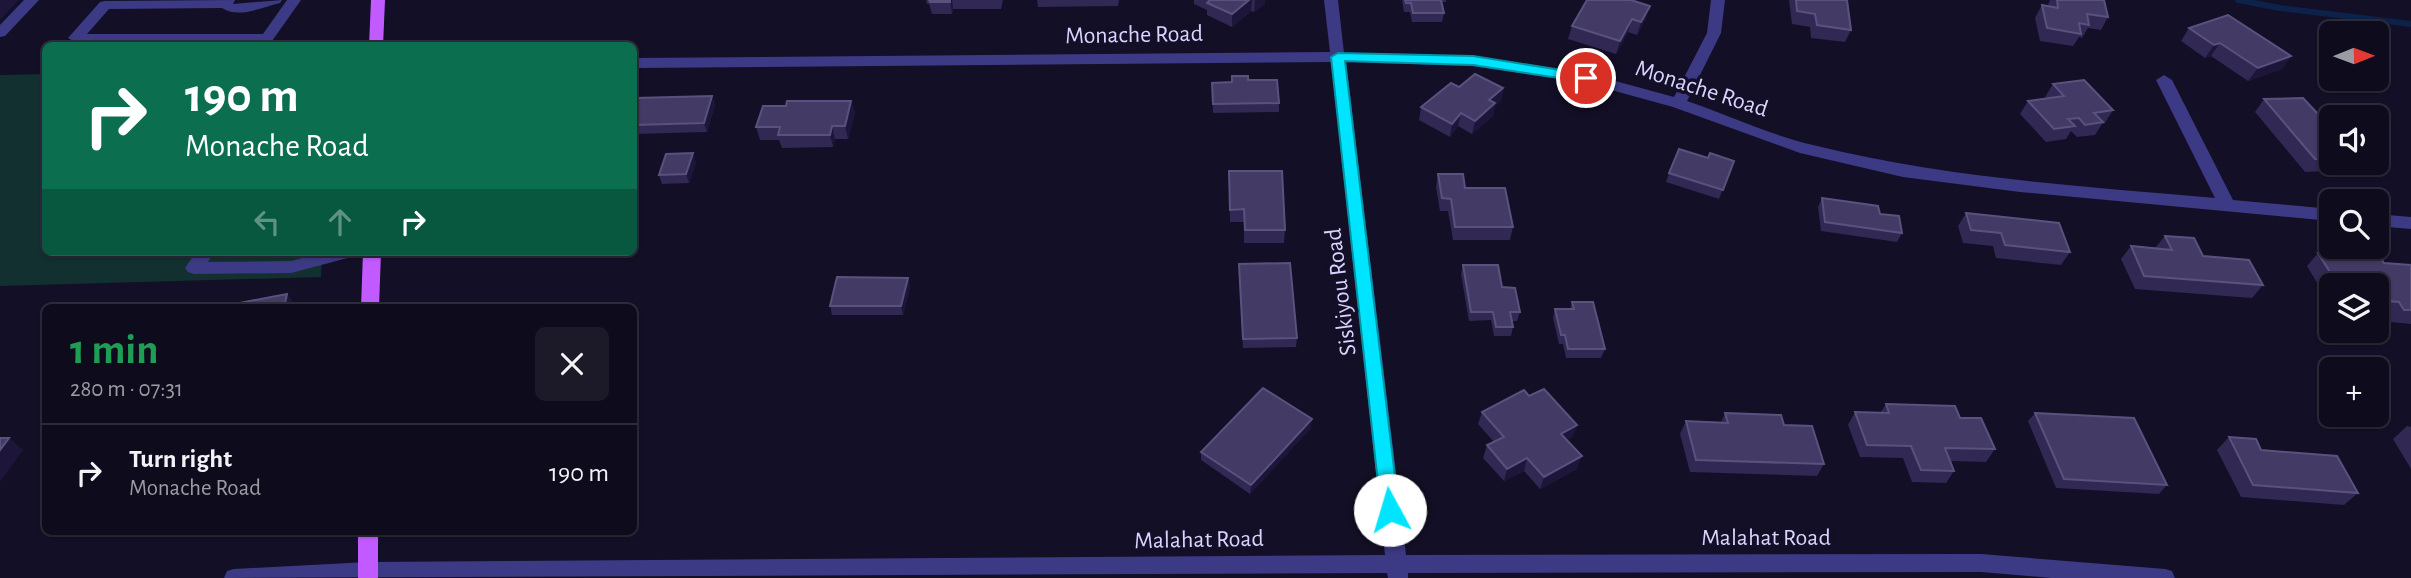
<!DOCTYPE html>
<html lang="en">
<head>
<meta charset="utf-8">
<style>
  :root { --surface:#0e0b1c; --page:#1c1929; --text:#f1f3f6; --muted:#9b9ba3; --line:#2e2b3b }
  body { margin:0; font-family:"Alegreya Sans",sans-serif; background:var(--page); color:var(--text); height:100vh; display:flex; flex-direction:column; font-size:26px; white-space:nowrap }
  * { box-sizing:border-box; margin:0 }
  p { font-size:23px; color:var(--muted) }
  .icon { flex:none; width:38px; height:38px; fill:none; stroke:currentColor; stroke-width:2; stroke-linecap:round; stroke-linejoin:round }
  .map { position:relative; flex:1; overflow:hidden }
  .panel { position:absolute; left:42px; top:304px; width:595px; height:231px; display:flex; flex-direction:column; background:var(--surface); border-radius:10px; box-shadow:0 2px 5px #0004,0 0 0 2px var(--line) }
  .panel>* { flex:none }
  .top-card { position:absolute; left:42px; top:42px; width:595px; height:214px; border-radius:10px; box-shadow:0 2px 5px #0004,0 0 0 2px var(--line); background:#0b6e4f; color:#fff; overflow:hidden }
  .needle { width:46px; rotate:89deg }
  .tools { position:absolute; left:2319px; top:21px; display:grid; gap:14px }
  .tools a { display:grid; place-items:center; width:70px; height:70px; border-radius:10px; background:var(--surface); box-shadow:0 2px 5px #0004,0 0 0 2px var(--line); font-size:35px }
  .pin { position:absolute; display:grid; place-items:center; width:60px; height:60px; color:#fff; margin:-30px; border:4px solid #fff; border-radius:50%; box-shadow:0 2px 7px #0007 }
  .me { position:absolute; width:77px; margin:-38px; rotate:354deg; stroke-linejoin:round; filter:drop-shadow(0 0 5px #0008) }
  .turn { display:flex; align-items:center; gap:24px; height:147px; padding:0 28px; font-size:32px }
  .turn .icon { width:91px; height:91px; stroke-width:2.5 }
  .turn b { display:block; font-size:49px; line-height:60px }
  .lanes { display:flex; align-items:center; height:66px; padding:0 28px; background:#0003; justify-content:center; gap:35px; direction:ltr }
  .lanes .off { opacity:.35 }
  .round { display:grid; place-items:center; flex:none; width:74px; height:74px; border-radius:10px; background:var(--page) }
  .headline { display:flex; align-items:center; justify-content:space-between; height:119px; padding:0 28px }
  h1 { font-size:42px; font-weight:700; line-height:52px; color:#1e9e55 }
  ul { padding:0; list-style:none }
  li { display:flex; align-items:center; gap:21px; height:98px; padding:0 28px; border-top:2px solid var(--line) }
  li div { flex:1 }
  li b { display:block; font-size:26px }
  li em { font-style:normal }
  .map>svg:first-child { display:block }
  .green { fill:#12302f }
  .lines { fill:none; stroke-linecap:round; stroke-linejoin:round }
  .stream { stroke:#0c2248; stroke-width:6 }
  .minor { fill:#3d3a85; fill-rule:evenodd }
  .major { fill:#c25bff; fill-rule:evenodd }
  .wall { fill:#312854 }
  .shaded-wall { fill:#1d163a }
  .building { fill:#433a66; stroke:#5a527e; stroke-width:2 }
  .route { fill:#00e5ff; stroke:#0095a6; stroke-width:2 }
  .labels { text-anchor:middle; stroke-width:7; stroke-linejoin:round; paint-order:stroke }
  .street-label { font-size:24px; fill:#d9d4ff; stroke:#130f26 }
</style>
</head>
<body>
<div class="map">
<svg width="2411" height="578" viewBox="0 0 2411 578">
  <rect width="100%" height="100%" fill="#130f26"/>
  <polygon class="green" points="45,74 46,252 322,252 321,277 0,286 0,75"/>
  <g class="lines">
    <polyline class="stream" points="2238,0 2280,8 2411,24"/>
    <g class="minor">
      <polygon points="24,0 39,0 5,36 0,37 0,25"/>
      <path d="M 235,0 L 233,4 L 282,0 L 280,3 C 263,7 238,19 222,8 L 109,9 L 87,34 L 263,34 L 287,0 L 301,0 L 272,41 L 267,42 L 75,42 L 68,38 L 100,2 L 105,1 Z"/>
      <path d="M 1324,0 L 1338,0 L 1344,53 L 1473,56 L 1586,73 L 1674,97 L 1707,33 L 1711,0 L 1725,0 L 1721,33 L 1687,101 C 1728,115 1770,135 1813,145 C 1945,178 2081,186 2215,198 L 2156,80 L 2164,75 L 2172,80 L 2233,200 L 2331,209 L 2331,221 L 2020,192 L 1903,177 L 1800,153 L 1673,107 L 1586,83 L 1473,66 L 1346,62 L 1406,555 L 1981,554 L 2165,569 L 2172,571 L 2175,578 L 2052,578 L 1981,572 L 1408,573 L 1408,578 L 1388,578 L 1387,573 L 224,578 L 227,571 L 234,569 L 368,562 L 1385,555 L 1331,62 L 634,68 L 634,58 L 1330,52 Z"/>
      <polygon points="2376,214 2411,217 2411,229 2376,226"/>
      <polygon points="196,252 214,252 208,262 291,261 325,252 358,252 355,256 291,273 194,274 188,272 185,268"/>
    </g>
    <g class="major">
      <polygon points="371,0 385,0 383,46 369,46"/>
      <polygon points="363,252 381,252 379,308 361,308"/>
      <rect x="358" y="532" width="20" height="46"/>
    </g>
  </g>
  <g class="wall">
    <polygon points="926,0 1003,0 1001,9 953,9 952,14 932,14 929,4 927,4"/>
    <polygon points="1037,0 1119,0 1118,6 1038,7"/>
    <polygon points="1194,0 1265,0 1265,4 1254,12 1251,11 1232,27 1207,15 1207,10 1194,4"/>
    <polygon points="1402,0 1446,0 1446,2 1442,2 1444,13 1442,22 1412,22 1410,12 1404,12"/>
    <polygon points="1587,0 1646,18 1637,35 1628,32 1616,54 1568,39 1572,26"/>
    <polygon points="1789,0 1847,0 1851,30 1845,42 1811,38 1810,27 1792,24"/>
    <polygon points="2050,0 2104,0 2108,17 2101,30 2088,28 2082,38 2079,37 2073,46 2040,41 2035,18 2042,5 2048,6 2048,5"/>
    <polygon points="2189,28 2291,56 2282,69 2248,81 2211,56 2205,58 2181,41"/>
    <polygon points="1232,76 1279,103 1279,112 1213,113 1212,83 1231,82"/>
    <polygon points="2053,84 2113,110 2105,123 2102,124 2095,135 2077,137 2071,131 2066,139 2046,142 2020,114 2028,101 2047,98 2045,97"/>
    <polygon points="1459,87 1503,88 1501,101 1495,106 1493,116 1472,134 1458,126 1450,137 1419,120 1421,107"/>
    <polygon points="712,96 715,105 707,132 634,134 634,105"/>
    <polygon points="2264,99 2317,113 2331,120 2331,163 2336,163 2329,171 2305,172 2255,112"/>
    <polygon points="851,101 855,113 848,139 835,139 833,147 782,148 779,140 760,140 756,127 786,106"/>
    <polygon points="1708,158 1734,161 1719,199 1666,182 1669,173"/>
    <polygon points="696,162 689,183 662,184 659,175"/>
    <polygon points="1229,171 1285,230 1284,243 1244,243 1244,222 1230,222"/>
    <polygon points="1438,174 1465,188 1513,227 1510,240 1453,240 1448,211 1440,211 1436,187"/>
    <polygon points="1822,198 1880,214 1902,233 1897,242 1821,231 1818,207"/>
    <polygon points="1966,213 2070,252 2061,265 1996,258 1993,246 1963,243 1958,226"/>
    <polygon points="2165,236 2203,256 2263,285 2252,298 2135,289 2121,259 2131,246 2155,248"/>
    <polygon points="2318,253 2357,256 2359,254 2384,263 2411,265 2411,324 2391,322 2386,315 2376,314 2376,285 2331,285 2331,306 2307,266"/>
    <polygon points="1239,264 1297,338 1296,347 1243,348"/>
    <polygon points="1463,265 1520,312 1517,321 1512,321 1513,327 1511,336 1494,336 1491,320 1469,321 1461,274"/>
    <polygon points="908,278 910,287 903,315 832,315 830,306"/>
    <polygon points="1572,302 1605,349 1601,358 1566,358 1563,344 1559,344 1553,318 1555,309 1570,309"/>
    <polygon points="1529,396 1573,437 1567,440 1577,469 1540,489 1524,471 1504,481 1483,458 1487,445 1494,442 1478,424 1482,412"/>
    <polygon points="1886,404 1960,418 1995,449 1986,462 1950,461 1954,471 1946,483 1912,482 1903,458 1860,457 1848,425 1855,412 1880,413"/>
    <polygon points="1725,413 1784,425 1824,464 1817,476 1690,472 1680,434 1686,421 1721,422"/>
    <polygon points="2035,413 2167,485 2159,494 2056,488 2028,421"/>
    <polygon points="2407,426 2411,427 2411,469 2393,439"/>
    <polygon points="1311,428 1250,494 1201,460 1201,452"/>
    <polygon points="2229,437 2261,450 2358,493 2344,505 2241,497 2217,450"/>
  </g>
  <g class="shaded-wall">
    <polygon points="0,0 19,0 0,20"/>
    <polygon points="950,0 952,0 953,9 952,14"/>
    <polygon points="1249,0 1252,0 1251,11 1232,27 1232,14"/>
    <polygon points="1255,0 1265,0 1265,4 1254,12"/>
    <polygon points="1650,6 1646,18 1637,35 1641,22"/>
    <polygon points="1632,19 1628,32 1616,54 1620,41"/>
    <polygon points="2220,43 2211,56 2205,58 2214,45"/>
    <polygon points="2291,56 2282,69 2248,81 2258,68"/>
    <polygon points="1503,88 1501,101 1495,106 1493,116 1472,134 1475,121 1489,100"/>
    <polygon points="712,96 715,105 707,132 704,123"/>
    <polygon points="851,101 855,113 848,139 845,126"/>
    <polygon points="1461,113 1458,126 1450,137 1452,124"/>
    <polygon points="832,126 835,139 833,147 830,135"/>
    <polygon points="693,153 696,162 689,183 686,174"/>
    <polygon points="908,278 910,287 903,315 901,306"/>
    <polygon points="287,294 297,307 296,308 284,308"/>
    <polygon points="1312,419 1311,428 1250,494 1251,485"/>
    <polygon points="1577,425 1573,437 1557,446 1561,434"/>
    <polygon points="9,438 23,450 0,482 0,450"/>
    <polygon points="1582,456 1577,469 1540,489 1544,477"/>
    <polygon points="1527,458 1524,471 1504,481 1507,469"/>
  </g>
  <g class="building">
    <polygon points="929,0 950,0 950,2 930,2"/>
    <polygon points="1210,0 1249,0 1232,14 1207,3"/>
    <polygon points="1405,0 1441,0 1444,13 1413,13 1411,3 1406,3"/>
    <polygon points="1587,0 1631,0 1650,6 1641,22 1632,19 1620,41 1572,26"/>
    <polygon points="1796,0 1847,0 1851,30 1817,25 1815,14 1797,11"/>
    <polygon points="2057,0 2104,0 2108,17 2087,14 2089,25 2079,23 2081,34 2047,28 2042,5 2058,8"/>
    <polygon points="2228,15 2291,56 2258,68 2220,43 2214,45 2189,28"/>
    <polygon points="1475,74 1503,88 1489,100 1495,103 1475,121 1461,113 1452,124 1421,107 1451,83 1459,87"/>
    <polygon points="1232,76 1248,76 1248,80 1277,80 1279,103 1213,104 1212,83 1232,82"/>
    <polygon points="2084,80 2113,110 2094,113 2103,122 2085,125 2079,118 2068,119 2075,126 2054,129 2028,101 2064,96 2053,84"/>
    <polygon points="712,96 704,123 634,125 634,105 636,98"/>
    <polygon points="2303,98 2317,113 2325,113 2331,120 2331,141 2325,142 2331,149 2331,159 2315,159 2264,99"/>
    <polygon points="787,101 851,101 845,126 832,126 830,135 778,135 780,127 756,127 763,106 786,106"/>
    <polygon points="1679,149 1708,158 1710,153 1734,161 1723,190 1669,173"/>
    <polygon points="693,153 686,174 659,175 666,154"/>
    <polygon points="1229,171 1282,171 1285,230 1245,230 1244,209 1230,210"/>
    <polygon points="1438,174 1463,174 1465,188 1505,188 1513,227 1455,227 1451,199 1442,198"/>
    <polygon points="1822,198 1878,206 1880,214 1899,216 1902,233 1825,222"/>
    <polygon points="1966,213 2059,223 2070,252 2005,245 2001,233 1971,230"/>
    <polygon points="2165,236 2194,238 2203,256 2249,260 2263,285 2144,276 2131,246 2172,250"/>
    <polygon points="2318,253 2360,256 2359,254 2379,255 2384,263 2411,265 2411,310 2404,310 2399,302 2376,300 2376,285 2338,285"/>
    <polygon points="1290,263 1297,338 1243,339 1239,264"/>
    <polygon points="1463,265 1498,265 1502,287 1515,288 1520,312 1510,312 1513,327 1496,327 1493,312 1471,312"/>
    <polygon points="837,277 908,278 901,306 830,306"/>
    <polygon points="287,294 284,308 238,308 239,303"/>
    <polygon points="1572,302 1593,302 1605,349 1568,349 1565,335 1561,335 1555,309 1574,309"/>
    <polygon points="1263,388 1312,419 1251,485 1201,452"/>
    <polygon points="1544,389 1577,425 1561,434 1582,456 1544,477 1527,458 1507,469 1487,445 1504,437 1482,412 1524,390 1529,396"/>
    <polygon points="1886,404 1955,406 1960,418 1981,418 1995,449 1945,448 1954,471 1921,470 1911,446 1867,445 1855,412 1889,413"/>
    <polygon points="1725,413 1781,415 1784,425 1812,426 1824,464 1696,460 1686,421 1728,423"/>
    <polygon points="2035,413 2134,418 2167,485 2064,479"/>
    <polygon points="2229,437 2256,439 2261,450 2337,456 2358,493 2253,485"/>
    <polygon points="0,438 9,438 0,450"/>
  </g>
  <polygon class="route" points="1338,53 1473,56 1586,74 1593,78 1586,82 1473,65 1345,61 1399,510 1396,516 1390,518 1383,516 1381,510 1331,57"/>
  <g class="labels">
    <g class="street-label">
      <text transform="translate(1134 34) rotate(-1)" y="8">Monache Road</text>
      <text transform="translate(1702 88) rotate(18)" y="8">Monache Road</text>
      <text transform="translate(1340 292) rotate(-97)" y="8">Siskiyou Road</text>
      <text x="1766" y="545">Malahat Road</text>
      <text transform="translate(1199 539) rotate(-1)" y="8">Malahat Road</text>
    </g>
  </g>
</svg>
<div class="tools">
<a><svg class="needle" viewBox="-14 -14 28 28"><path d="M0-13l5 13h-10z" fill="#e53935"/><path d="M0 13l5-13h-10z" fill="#9b9ba3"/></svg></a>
<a><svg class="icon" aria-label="sound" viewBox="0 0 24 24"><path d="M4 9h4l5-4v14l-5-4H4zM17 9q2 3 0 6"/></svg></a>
<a><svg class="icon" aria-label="search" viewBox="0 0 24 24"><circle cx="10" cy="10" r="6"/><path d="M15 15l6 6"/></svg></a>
<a><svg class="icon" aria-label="layers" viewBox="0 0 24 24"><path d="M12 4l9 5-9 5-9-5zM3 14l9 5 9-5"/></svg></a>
<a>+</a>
</div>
<div class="pin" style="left:1586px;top:78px;background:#d93025"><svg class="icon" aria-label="arrive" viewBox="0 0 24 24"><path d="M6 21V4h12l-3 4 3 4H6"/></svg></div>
<svg class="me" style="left:1390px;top:510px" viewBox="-20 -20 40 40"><circle r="19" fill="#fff"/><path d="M0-13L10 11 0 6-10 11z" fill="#00e5ff"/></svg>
<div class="top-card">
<div class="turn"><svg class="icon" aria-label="right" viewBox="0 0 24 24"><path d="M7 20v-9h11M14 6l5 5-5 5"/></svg><div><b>190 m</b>Monache Road</div></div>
<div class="lanes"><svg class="icon off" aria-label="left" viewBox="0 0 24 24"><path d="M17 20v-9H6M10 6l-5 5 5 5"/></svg><svg class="icon off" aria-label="ahead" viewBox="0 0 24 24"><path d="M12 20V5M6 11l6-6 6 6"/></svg><svg class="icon" aria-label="right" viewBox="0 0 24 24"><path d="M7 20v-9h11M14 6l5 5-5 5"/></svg></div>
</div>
<section class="panel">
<div class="headline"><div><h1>1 min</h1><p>280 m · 07:31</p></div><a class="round"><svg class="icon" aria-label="close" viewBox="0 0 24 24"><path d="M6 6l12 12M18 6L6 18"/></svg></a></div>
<ul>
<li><svg class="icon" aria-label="right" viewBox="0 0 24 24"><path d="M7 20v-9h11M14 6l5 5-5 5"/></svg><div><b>Turn right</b><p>Monache Road</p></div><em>190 m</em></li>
</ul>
</section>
</div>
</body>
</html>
